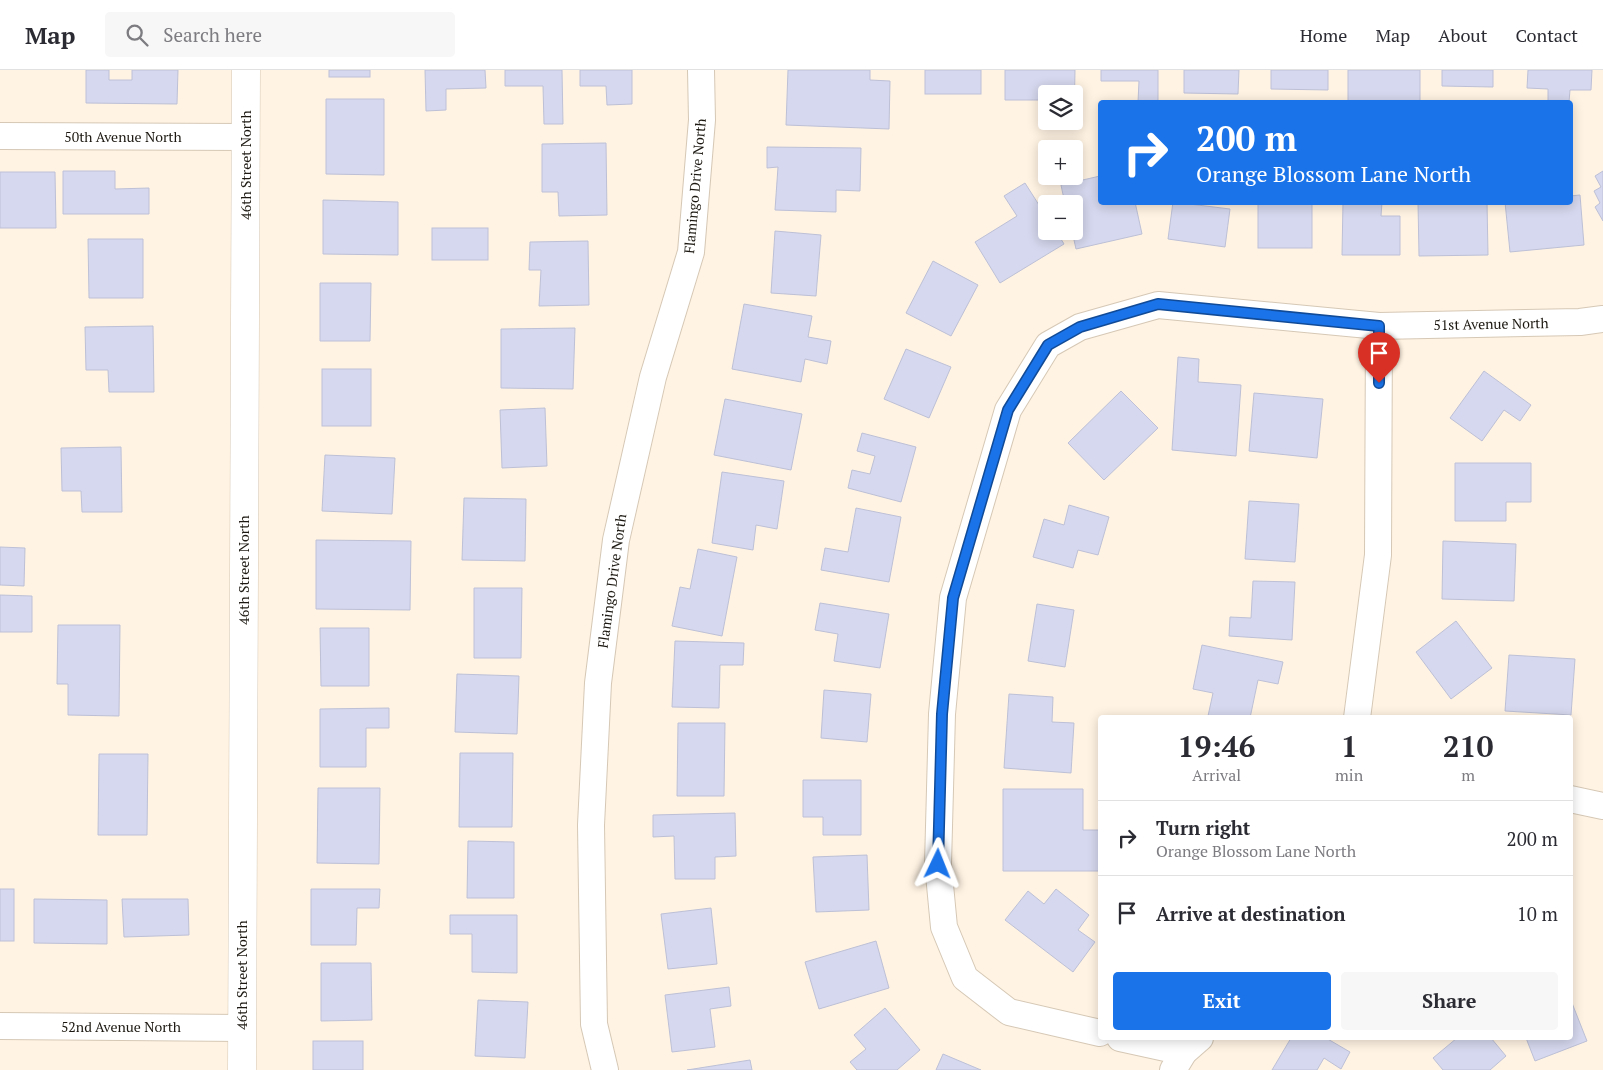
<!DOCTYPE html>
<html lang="en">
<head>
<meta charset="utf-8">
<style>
  :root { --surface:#fff; --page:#f7f7f7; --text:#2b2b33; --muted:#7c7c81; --line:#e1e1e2; --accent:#1a73e8 }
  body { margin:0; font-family:"PT Serif",serif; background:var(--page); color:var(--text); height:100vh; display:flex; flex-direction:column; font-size:19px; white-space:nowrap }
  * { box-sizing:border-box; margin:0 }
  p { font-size:16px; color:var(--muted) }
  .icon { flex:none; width:28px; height:28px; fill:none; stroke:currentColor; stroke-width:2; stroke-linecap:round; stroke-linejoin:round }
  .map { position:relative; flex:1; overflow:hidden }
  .drawer { position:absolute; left:1098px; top:645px; width:475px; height:325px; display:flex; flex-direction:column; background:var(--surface); border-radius:5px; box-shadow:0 2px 12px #0003 }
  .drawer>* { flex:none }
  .banner { position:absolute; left:1098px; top:30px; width:475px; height:105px; border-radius:5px; box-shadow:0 2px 12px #0003; background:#1a73e8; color:#fff; overflow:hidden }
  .tools { position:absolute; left:1038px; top:15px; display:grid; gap:10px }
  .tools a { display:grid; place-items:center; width:45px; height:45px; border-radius:5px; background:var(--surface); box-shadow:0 2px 12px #0003; font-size:25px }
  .pin { position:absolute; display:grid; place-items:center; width:42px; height:42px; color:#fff; margin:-51px -21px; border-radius:50% 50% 50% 0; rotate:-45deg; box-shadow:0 0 5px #0007 }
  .pin .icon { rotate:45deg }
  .me { position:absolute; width:55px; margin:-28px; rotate:2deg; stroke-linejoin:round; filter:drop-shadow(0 0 4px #0008) }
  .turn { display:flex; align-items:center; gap:18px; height:105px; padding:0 15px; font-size:22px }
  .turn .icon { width:65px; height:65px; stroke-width:2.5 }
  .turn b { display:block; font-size:35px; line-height:42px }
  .eta { display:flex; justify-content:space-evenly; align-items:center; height:85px; text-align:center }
  .eta b { font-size:30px; font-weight:600; line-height:35px }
  .primary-button { display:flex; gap:10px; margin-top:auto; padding:10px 15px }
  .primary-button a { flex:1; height:58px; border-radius:5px; background:var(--accent); color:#fff; font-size:20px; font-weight:600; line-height:58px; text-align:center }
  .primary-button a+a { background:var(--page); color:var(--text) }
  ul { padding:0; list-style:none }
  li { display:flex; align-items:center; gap:15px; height:75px; padding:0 15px; border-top:1px solid var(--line) }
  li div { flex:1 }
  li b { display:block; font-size:19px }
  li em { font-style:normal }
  header { display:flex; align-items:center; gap:30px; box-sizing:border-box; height:70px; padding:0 25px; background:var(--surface); border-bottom:1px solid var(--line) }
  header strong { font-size:24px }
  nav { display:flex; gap:28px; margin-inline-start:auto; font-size:18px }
  .search { width:350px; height:45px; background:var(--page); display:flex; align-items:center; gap:12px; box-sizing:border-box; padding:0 18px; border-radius:5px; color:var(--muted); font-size:19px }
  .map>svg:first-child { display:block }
  .building { fill:#d5d8ee; stroke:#bdc0d6; fill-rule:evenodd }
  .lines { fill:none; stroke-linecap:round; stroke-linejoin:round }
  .minor-casing { stroke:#d6c8b5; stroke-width:28 }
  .tertiary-casing { stroke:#d6c8b5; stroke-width:29 }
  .minor { stroke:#fff; stroke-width:26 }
  .tertiary { stroke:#fff; stroke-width:28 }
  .route-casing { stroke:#114b97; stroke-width:12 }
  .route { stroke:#1a73e8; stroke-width:9 }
  .labels { text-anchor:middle; stroke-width:5; stroke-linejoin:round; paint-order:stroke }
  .street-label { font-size:14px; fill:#1c1811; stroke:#fff }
</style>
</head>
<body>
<header>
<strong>Map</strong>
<div class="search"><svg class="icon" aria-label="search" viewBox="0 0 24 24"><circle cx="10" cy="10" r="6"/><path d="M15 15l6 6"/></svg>Search here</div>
<nav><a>Home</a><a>Map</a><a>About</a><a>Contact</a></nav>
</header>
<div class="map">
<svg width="1603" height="1000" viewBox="0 0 1603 1000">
  <rect width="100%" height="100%" fill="#fff3e3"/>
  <g class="building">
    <polygon points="86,0 109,0 109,10 132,10 132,0 178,0 177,34 86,33"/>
    <rect x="329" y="0" width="41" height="7"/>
    <polygon points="425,0 485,0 486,18 446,19 446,40 426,41"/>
    <polygon points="505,0 562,0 563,54 544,54 543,16 505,16"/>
    <polygon points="580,0 632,0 632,34 607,35 606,16 580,16"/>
    <polygon points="788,0 870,0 870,10 890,11 889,59 786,55"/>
    <rect x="925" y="0" width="56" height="24"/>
    <path d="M 1005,0 L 1075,0 L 1074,53 L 1041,53 L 1042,30 L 1005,30 ZM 1046,24 L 1074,24 L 1074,51 L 1046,51 Z"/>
    <polygon points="1101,0 1158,0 1158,32 1138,32 1139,11 1101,11"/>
    <polygon points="1184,0 1239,0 1238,24 1184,23"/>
    <polygon points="1271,0 1328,0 1328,20 1271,19"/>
    <rect x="1348" y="0" width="72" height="32"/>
    <polygon points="1442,0 1493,0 1493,17 1442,16"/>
    <polygon points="1528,0 1592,0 1591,20 1570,20 1569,32 1548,32 1548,19 1527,18"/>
    <polygon points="326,29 384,29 384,105 326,104"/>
    <polygon points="606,73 607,145 559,146 558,122 542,122 542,74"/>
    <polygon points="767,77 861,78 860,121 836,120 836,142 775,140 778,97 767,98"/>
    <polygon points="63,101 115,101 115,119 149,118 149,144 63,144"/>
    <polygon points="1603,101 1603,151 1595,137 1600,133 1594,121 1601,117 1595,106"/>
    <polygon points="0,102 55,102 56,158 0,158"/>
    <polygon points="1100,106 1100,132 1135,132 1142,164 1076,179 1072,161 1074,161 1074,134 1065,134 1061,115"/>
    <polygon points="1025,113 1046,146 1046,161 1056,161 1064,174 1000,213 975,172 1017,146 1004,126"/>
    <polygon points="1580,125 1584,175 1510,182 1505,132 1570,132 1570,126"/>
    <polygon points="323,130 398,132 398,185 323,184"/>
    <polygon points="1173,132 1230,139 1225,177 1168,169"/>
    <rect x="1258" y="132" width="54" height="46"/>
    <polygon points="1343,132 1382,132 1381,146 1400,146 1400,185 1342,185"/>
    <polygon points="1418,132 1487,132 1488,185 1419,186"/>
    <rect x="432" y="158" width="56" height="32"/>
    <polygon points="775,161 821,165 816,226 771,223"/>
    <polygon points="88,169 143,169 143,228 89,228"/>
    <polygon points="588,171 589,235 539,236 541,200 529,200 530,172"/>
    <polygon points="933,191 978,215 951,266 906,243"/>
    <polygon points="320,213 371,213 370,271 320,271"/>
    <polygon points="744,234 812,246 808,267 831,271 827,294 805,289 801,312 732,299"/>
    <polygon points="153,256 154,322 109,322 108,300 86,300 85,257"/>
    <polygon points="575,258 573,319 501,318 501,259"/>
    <polygon points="906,279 951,297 929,348 884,329"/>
    <polygon points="1178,287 1199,289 1198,312 1241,315 1236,386 1172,380"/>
    <rect x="322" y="299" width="49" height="57"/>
    <polygon points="1484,301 1531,335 1520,351 1504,340 1482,371 1450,348"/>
    <polygon points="1121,321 1158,358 1104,410 1068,373"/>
    <polygon points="1254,323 1323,329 1317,388 1249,381"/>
    <polygon points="725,329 802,344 791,400 714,385"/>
    <polygon points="545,338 547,396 502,398 500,340"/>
    <polygon points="862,363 916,377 901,432 848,418 852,400 870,404 875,386 857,381"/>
    <polygon points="121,377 122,442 82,442 81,421 62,421 61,378"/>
    <polygon points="325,385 395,388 392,444 322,441"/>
    <polygon points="1455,393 1531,393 1531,432 1506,432 1506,451 1455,451"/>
    <polygon points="722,402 784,411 777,459 756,455 753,480 712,473"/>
    <polygon points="464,428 526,429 525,491 462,490"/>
    <polygon points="1249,431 1299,434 1295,492 1245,489"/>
    <polygon points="1069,435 1109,447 1098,485 1078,480 1073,498 1033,487 1044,449 1064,455"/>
    <polygon points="856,438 901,447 889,512 821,500 825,478 848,482"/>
    <polygon points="316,470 411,471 410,540 316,539"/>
    <polygon points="1443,471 1516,474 1514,531 1442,529"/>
    <polygon points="0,477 25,478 24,516 0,515"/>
    <polygon points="698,479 737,487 722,566 672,556 680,517 690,519"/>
    <polygon points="1253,511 1295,512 1292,570 1229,566 1230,547 1251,548"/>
    <polygon points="474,518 522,518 521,588 474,588"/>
    <polygon points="0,525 32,526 32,562 0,562"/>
    <polygon points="820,533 889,544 880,598 834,591 838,564 815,560"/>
    <polygon points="1037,534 1074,540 1065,597 1028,591"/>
    <polygon points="1456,551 1492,598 1451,629 1416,582"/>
    <polygon points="58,555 120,555 119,646 68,645 68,614 57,614"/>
    <polygon points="320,558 369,558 369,616 321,616"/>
    <polygon points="675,571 744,573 743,595 720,595 719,638 672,637"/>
    <polygon points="1202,575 1283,592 1278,614 1258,610 1250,648 1218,648 1208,646 1213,623 1193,619"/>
    <polygon points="1509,585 1575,589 1571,645 1505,641"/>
    <polygon points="457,604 519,606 517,664 455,662"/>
    <polygon points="824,620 871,624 867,672 821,668"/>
    <polygon points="1009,624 1053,627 1052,652 1074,653 1071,703 1004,698"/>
    <polygon points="389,638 389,658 366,658 366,697 320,697 320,639"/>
    <polygon points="678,653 725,653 724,726 677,726"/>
    <polygon points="460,683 513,683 512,757 459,757"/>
    <polygon points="99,684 148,684 147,765 98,765"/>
    <polygon points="803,710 861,710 861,765 823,765 823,747 803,747"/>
    <polygon points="318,718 380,718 379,794 317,793"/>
    <polygon points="1003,719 1083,719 1083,760 1100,760 1100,801 1003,801"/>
    <polygon points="735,743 736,786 715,787 715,809 675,809 674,766 653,767 653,745"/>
    <polygon points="468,771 514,772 514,828 467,828"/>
    <polygon points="867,785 869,840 816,842 813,787"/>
    <rect x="0" y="819" width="14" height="52"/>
    <polygon points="311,819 380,819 379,838 357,838 356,875 311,875"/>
    <polygon points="1056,819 1089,845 1078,860 1095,872 1073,902 1005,850 1028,821 1044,834"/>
    <polygon points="34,829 107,830 107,874 34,873"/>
    <polygon points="122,829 188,829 189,865 124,867"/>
    <polygon points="711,838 717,894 668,899 661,844"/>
    <polygon points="450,845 517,845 517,903 472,902 472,864 450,864"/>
    <polygon points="876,871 889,918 819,939 805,892"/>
    <polygon points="321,893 371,893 372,950 321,951"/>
    <polygon points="729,917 731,936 710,939 715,977 672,982 665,925"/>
    <polygon points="1570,928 1587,971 1535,991 1526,968 1570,968"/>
    <polygon points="478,930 528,932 525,988 475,986"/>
    <polygon points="885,938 920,980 897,1000 857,1000 850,992 866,979 854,965"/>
    <polygon points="1291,968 1326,968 1350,982 1341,999 1324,988 1317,1000 1272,1000"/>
    <polygon points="1457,968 1491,968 1506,986 1490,1000 1443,1000 1433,988"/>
    <rect x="313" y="971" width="50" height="29"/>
    <polygon points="943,984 981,1000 936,1000"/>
    <polygon points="750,990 752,1000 687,1000"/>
  </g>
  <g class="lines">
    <defs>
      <g id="minor">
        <polyline points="0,66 246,67"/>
        <polyline points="1357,648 1378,485 1379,256"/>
        <polyline points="1570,729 1603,736"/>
        <polyline points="0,956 242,958"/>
        <polyline points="1100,963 1009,942 965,908 944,857 938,794 942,644 953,528 1008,340 1048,275 1080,257 1158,235 1379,256 1580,252 1603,249"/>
        <polyline points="1120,968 1184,982"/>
        <polyline points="605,1000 594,954 591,755 598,613 616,470 653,307 691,182 702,50 701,0"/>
        <polyline points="1173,1000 1184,982 1200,968"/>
      </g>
      <polyline id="tertiary" points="242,1000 246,0"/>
    </defs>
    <use href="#minor" class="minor-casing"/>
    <use href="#tertiary" class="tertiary-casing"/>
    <use href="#minor" class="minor"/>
    <use href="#tertiary" class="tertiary"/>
  </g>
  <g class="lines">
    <defs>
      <polyline id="route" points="938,794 942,644 953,528 1008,340 1048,275 1080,257 1158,234 1379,256 1379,313"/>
    </defs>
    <use href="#route" class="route-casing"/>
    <use href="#route" class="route"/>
  </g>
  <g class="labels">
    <g class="street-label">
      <text x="123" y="72">50th Avenue North</text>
      <text transform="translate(246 95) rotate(-90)" y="5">46th Street North</text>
      <text transform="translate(695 116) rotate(-85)" y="5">Flamingo Drive North</text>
      <text transform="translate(1491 254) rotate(-1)" y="5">51st Avenue North</text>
      <text transform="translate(244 500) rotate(-90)" y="5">46th Street North</text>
      <text transform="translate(612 511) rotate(-82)" y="5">Flamingo Drive North</text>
      <text transform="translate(242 905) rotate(-90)" y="5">46th Street North</text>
      <text x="121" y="962">52nd Avenue North</text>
    </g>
  </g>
</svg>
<div class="tools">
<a><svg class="icon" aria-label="layers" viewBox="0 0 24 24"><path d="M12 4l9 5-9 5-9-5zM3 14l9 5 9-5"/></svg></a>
<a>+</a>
<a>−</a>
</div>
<div class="pin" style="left:1379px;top:313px;background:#d93025"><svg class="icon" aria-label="arrive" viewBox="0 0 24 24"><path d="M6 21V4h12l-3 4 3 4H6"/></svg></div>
<svg class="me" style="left:938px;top:794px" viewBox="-20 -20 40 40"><path d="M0-17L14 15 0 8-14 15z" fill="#1a73e8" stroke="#fff" stroke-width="4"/></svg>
<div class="banner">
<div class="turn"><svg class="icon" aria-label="right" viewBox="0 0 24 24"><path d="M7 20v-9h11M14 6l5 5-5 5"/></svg><div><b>200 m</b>Orange Blossom Lane North</div></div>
</div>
<section class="drawer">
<div class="eta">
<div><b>19:46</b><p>Arrival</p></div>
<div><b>1</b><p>min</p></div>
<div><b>210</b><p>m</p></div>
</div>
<ul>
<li><svg class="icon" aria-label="right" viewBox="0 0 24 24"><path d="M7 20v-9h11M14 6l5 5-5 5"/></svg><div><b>Turn right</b><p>Orange Blossom Lane North</p></div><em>200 m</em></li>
<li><svg class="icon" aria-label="arrive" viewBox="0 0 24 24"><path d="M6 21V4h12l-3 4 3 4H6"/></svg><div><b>Arrive at destination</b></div><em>10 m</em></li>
</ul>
<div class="primary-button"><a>Exit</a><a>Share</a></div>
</section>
</div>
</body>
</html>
